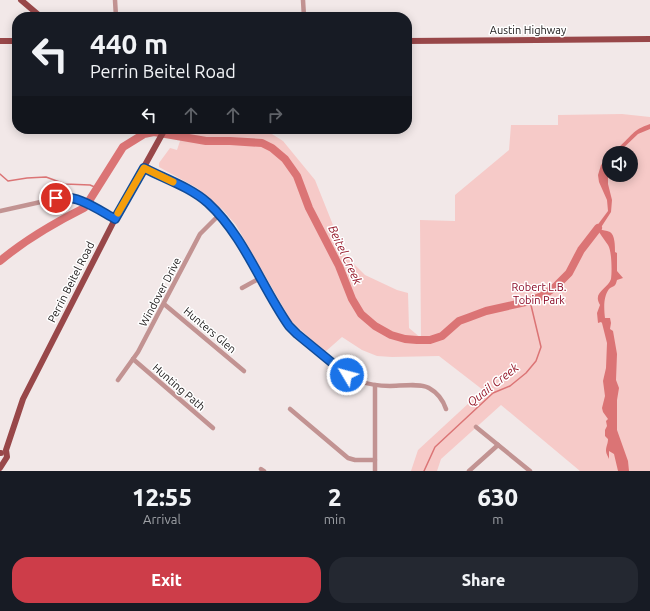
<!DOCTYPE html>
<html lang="en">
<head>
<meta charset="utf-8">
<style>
  :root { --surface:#171b24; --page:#242831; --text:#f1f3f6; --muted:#9ea1a6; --accent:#cd3d49 }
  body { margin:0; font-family:Ubuntu,sans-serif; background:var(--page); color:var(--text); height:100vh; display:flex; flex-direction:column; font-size:15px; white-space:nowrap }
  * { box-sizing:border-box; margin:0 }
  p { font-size:13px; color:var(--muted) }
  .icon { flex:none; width:22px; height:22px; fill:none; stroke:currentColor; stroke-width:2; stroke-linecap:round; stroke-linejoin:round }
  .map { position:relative; height:471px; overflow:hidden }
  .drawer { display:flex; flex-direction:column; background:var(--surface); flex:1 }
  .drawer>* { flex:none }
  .guide { position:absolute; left:12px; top:12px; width:400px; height:122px; border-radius:16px; box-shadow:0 2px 10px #0003; background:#171b24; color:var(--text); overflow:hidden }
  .fabs { position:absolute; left:602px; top:146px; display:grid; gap:8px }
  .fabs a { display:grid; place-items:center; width:36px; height:36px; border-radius:50%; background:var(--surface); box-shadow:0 2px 10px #0003; font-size:20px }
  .pin { position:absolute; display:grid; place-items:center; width:34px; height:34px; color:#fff; margin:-17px; border:2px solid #fff; border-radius:50%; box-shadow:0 1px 4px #0007 }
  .me { position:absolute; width:44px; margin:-22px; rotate:307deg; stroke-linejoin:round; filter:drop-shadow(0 0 3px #0008) }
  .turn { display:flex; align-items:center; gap:14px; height:84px; padding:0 12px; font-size:18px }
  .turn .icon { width:52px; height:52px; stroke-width:2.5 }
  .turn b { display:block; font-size:28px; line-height:34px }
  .lanes { display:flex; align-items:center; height:38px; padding:0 12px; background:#0003; justify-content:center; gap:20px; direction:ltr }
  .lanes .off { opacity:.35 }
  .eta { display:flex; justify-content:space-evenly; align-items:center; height:68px; text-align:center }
  .eta b { font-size:24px; font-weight:800; line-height:28px }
  .button { display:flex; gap:8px; margin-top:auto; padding:8px 12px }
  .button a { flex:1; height:46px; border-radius:16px; background:var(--accent); color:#fff; font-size:16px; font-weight:800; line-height:46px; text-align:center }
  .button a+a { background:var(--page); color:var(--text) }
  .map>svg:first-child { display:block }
  .green { fill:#f6cac8; fill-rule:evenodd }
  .water { fill:#db7475 }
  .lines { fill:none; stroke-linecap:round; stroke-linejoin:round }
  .stream { stroke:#db7475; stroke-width:1.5 }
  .river { stroke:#db7475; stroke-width:8 }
  .minor { stroke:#c29392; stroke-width:4.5 }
  .major { stroke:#984749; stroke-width:6 }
  .route-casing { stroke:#114b97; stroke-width:10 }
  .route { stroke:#1a73e8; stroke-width:7 }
  .slow { stroke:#f59e0b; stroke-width:7 }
  .labels { text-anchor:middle; stroke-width:3; stroke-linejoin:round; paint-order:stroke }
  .street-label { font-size:11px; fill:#1b1818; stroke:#fff }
  .park-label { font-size:11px; fill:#86001e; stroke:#fff }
  .water-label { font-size:12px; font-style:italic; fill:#95192a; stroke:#fff }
</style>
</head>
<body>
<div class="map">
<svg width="650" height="471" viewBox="0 0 650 471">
  <rect width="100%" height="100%" fill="#f2e8e8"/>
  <path class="green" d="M 622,114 L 650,117 L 650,471 L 580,471 L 501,405 L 441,459 L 437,471 L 411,471 L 418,450 L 483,390 L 439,356 L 392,357 L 377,356 L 362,350 L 342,337 L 325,352 L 291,321 L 236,225 L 223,210 L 197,188 L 159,167 L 159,163 L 170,148 L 177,150 L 184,129 L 264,129 L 283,141 L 315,180 L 345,255 L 365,275 L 397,290 L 408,293 L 409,328 L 421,338 L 420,220 L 455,221 L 455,195 L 509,150 L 511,125 L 558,125 L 558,115 ZM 609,153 L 631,153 L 631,175 L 609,175 Z"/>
  <g class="water">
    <path d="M 650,124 L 650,129 L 638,134 L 618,153 L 611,153 C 614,150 617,149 619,147 C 632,136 632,130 650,124 Z"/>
    <path d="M 609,157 L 609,161 L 605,167 L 605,172 L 608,176 L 608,184 L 612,200 L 611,212 L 600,229 C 603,231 606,230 610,232 C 615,235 615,246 615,252 L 617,253 L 617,271 L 623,278 L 617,280 C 615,288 614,285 609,289 C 603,297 604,309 605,318 L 610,318 L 611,323 L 610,329 L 613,331 L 617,354 L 616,380 L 619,388 L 617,400 L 617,430 L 628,461 L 629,471 L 618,471 L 614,454 L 609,451 L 609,459 C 608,456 606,454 606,451 C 606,446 608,444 608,439 L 605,436 L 605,430 L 607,426 L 606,421 L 608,419 L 603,412 L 602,408 L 605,396 L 603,381 L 606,368 L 607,343 L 602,323 L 601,322 L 598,323 L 597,313 L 600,305 C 592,292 608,289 611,279 C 612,273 612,251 608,245 C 604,239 600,234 596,227 L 608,211 L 607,200 L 599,182 L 598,175 L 601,165 Z"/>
  </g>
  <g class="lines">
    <g class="stream">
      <polyline points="153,129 154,132"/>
      <polyline points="0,174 8,181 27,178 46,177 65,184 90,185 97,188"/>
      <polyline points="424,471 435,447 493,393 510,386 526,373 536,361 541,347 530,301"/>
    </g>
    <g class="river">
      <polyline points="89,201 123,147 144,134 154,132 206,141 230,141 262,143 272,148 285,159 297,176 309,208 339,266 352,299 361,314 375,326 391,335 405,339 417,340 430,340 442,336 459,321 470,317 486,311 530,301 542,296 555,287 569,273 581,250 598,228"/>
      <path d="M 0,261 C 25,240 54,223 84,208"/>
    </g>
    <g class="minor">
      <polyline points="115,0 116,17"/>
      <polyline points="303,0 304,17"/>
      <path d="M 143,168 C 165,178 190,187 208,203 C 244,236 261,286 289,326 C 303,341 337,371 356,380 C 367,384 379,386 390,386 C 400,386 421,383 429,388 C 438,393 443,400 446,409"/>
      <path d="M 0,211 L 63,197 C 82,198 98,210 115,219"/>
      <polyline points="242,288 260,278"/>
      <polyline points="164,304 244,371"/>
      <polyline points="133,359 213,428"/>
      <polyline points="118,380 138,352 200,234 219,215"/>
      <polyline points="375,385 375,471"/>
      <polyline points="290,409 348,458 355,460 375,460"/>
      <polyline points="476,427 530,471"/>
      <polyline points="261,469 264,471"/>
      <polyline points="469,471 498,445"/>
    </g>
    <g class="major">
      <polyline points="21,0 41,17"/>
      <polyline points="0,41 17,41"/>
      <polyline points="407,41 650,39"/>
      <polyline points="0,453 1,453"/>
      <polyline points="0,468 7,457 6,450 23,399 115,219 165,129"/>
    </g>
  </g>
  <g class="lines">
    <defs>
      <path id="route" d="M 56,198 C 77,194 97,209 115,219 L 144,168 C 165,179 190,187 208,203 C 244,236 261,286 289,326 L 297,334 L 347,375"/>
    </defs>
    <use href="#route" class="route-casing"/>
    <use href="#route" class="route"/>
    <polyline class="slow" points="118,213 144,168 173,182"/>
  </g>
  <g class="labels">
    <g class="street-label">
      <text x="528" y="34">Austin Highway</text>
      <text transform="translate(71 282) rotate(-63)" y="4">Perrin Beitel Road</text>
      <text transform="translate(160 292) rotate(-62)" y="4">Windover Drive</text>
      <text transform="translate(210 330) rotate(40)" y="4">Hunters Glen</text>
      <text transform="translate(179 387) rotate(41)" y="4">Hunting Path</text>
    </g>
    <g class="park-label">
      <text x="539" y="291">Robert L.B.<tspan x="539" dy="13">Tobin Park</tspan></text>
    </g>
    <g class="water-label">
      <text transform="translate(345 255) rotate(65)" y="4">Beitel Creek</text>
      <text transform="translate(493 385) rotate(-38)" y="4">Quail Creek</text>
    </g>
  </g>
</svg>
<div class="fabs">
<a><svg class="icon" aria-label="sound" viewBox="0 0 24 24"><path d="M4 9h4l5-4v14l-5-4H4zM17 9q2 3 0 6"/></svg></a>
</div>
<div class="pin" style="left:56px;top:198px;background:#d93025"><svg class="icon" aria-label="arrive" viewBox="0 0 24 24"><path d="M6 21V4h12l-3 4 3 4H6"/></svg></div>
<svg class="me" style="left:347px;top:375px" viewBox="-20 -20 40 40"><circle r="17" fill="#1a73e8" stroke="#fff" stroke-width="3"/><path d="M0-11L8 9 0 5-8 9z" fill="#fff"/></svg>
<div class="guide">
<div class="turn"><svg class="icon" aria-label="left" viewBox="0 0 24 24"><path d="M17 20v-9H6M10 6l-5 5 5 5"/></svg><div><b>440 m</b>Perrin Beitel Road</div></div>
<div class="lanes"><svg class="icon" aria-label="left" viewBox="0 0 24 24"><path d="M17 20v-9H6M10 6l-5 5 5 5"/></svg><svg class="icon off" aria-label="ahead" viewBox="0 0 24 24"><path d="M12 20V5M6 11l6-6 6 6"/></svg><svg class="icon off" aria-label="ahead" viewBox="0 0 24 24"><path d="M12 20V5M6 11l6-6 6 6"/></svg><svg class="icon off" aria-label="right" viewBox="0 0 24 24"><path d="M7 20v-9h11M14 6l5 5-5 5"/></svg></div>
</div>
</div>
<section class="drawer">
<div class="eta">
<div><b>12:55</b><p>Arrival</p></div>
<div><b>2</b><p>min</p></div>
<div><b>630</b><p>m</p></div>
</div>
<div class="button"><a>Exit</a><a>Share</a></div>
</section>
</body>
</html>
